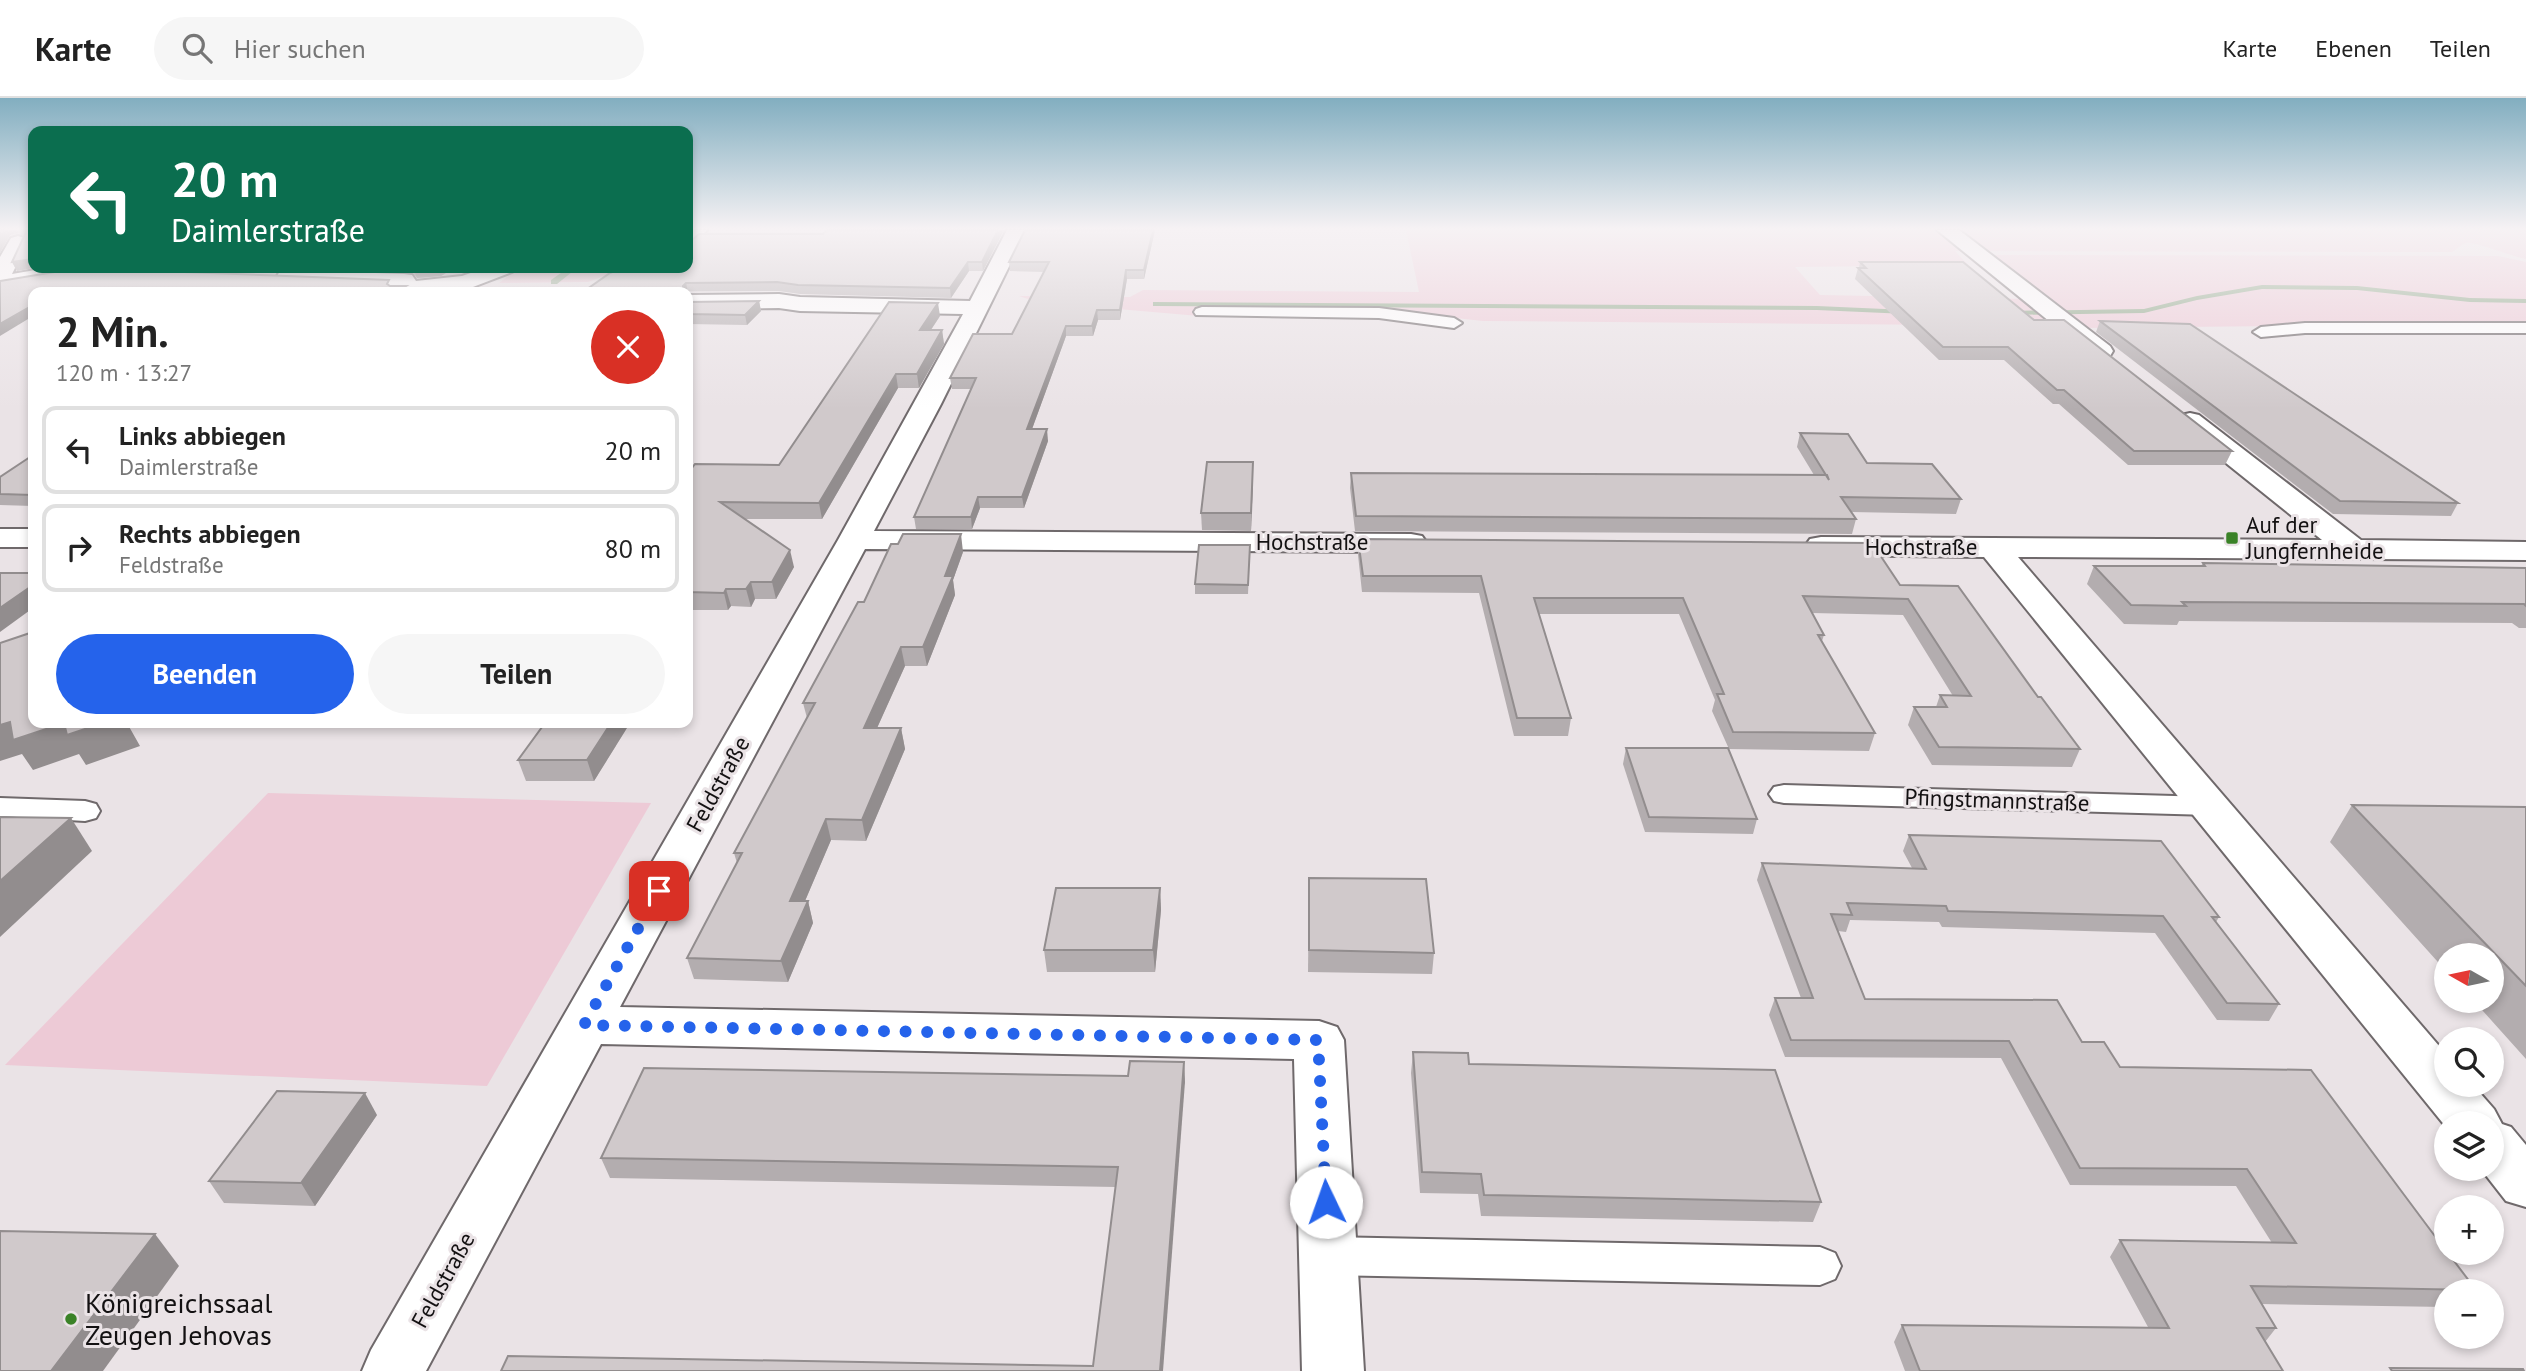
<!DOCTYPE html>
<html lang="de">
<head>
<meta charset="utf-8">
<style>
  :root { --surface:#fff; --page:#f6f6f6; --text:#222; --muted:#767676; --line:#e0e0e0; --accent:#2563eb }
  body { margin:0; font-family:"PT Sans",sans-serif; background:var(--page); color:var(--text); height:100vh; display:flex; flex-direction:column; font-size:26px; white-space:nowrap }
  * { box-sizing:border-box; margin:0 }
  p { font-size:23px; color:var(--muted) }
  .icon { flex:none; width:38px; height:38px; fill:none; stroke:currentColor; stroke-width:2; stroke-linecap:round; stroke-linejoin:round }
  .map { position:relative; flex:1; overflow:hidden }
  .side { position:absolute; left:28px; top:189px; width:665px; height:441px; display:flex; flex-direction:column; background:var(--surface); border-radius:14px; box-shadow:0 4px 10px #0003 }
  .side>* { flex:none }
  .banner { position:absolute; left:28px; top:28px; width:665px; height:147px; border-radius:14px; box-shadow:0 4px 10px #0003; background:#0b6e4f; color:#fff; overflow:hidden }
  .needle { width:46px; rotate:279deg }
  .tools { position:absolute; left:2434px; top:845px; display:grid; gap:14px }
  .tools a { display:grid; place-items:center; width:70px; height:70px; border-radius:50%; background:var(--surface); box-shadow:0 4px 10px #0003; font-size:35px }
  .pin { position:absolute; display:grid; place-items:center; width:60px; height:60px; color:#fff; margin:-30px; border-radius:14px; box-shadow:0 4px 10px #0006 }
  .me { position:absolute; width:77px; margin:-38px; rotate:357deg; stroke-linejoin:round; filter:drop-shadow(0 0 5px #0008) }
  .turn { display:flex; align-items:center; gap:24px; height:147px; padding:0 28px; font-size:32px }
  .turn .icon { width:91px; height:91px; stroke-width:2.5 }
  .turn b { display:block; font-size:49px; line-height:60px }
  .round { display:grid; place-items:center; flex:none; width:74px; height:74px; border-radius:37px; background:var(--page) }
  .overview { display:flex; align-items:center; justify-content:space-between; height:119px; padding:0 28px }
  h1 { font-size:42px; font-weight:600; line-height:52px }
  .button { display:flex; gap:14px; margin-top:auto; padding:14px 28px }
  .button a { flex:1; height:80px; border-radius:42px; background:var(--accent); color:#fff; font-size:28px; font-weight:600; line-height:80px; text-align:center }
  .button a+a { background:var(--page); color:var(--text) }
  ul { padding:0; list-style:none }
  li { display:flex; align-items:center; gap:21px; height:88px; margin:0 14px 10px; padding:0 14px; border:4px solid var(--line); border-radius:14px }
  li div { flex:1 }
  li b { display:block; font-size:26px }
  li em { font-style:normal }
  header { display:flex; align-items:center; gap:42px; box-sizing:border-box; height:98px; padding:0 35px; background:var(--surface); border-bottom:2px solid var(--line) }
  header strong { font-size:33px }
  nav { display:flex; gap:38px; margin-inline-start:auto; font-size:24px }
  .search { width:490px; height:63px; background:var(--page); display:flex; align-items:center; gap:18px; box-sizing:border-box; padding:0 24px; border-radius:38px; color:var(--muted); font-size:26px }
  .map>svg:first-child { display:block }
  .green { fill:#edcad6 }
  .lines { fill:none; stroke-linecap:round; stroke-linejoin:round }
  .stream { fill:#8aa484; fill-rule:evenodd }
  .service-casing { stroke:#6f696b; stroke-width:4 }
  .minor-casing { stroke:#6f696b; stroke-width:4 }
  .service { fill:#fff; fill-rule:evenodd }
  .minor { fill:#fff; fill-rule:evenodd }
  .wall { fill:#b3adaf }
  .shaded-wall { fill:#928d8e }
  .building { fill:#d0c9cb; stroke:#928d8e; stroke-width:2 }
  .route { stroke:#2563eb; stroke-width:12; stroke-dasharray:0 21.6 }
  .poi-dot { fill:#3a8227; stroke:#eae3e6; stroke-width:2.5 }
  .labels { text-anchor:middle; stroke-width:6; stroke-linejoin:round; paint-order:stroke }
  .poi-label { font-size:23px; fill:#131112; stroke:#eae3e6; text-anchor:start }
  .street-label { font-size:23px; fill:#131112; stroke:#eae3e6 }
  .near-poi-label { font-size:28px; fill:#131112; stroke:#eae3e6; text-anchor:start }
</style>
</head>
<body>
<header>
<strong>Karte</strong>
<div class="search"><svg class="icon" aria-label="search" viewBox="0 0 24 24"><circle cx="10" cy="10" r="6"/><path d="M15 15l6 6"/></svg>Hier suchen</div>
<nav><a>Karte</a><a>Ebenen</a><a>Teilen</a></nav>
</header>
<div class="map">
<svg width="2526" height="1273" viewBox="0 0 2526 1273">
  <rect width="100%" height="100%" fill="#eae3e6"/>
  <g class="green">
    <path d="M 1406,132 L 2526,132 L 2526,161 C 2514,159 2473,143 2466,145 C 2462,146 2456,152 2452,154 L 1955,153 L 1968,167 L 1795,169 L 1820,197 L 2028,201 L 2062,228 L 1483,223 L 1382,212 L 1200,211 L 1199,218 L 1037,204 L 1019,198 L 1130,199 L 1143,192 L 1419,194 Z"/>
    <polygon points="1993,157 2498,158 2526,164 2526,234 2278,228 2080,230"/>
    <polygon points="519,170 625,170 588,184 499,185"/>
    <polygon points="268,695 651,705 487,988 5,967"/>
  </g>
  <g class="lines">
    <g class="stream">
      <polygon points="568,170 577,170 557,186 551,186 551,182"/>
      <polygon points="2262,187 2357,188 2470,200 2526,201 2526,205 2470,204 2357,192 2262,191 2197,202 2144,215 2008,217 2004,215 2008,213 2144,211 2197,198"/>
      <polygon points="1153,204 1817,208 1907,212 1911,214 1907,216 1817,212 1156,208 1153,208"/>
    </g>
    <defs>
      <g id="service">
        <polygon points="692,132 707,132 693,149 688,150 688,137"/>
        <polygon points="1202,209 1379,210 1454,220 1462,225 1454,230 1379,220 1196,217 1194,214 1196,211"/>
        <polygon points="2305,225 2526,225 2526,235 2305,235 2261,239 2253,234 2261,229"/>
        <polygon points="1784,687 2210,699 2221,701 2225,708 2221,715 2210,717 1784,705 1774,703 1769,696 1774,689"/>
        <polygon points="0,700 85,703 96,706 100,713 96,720 85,723 0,718"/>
        <polygon points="1328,1139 1820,1149 1835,1155 1841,1168 1835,1181 1820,1187 1328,1177 1313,1171 1307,1158 1313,1145"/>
      </g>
      <g id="minor">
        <polygon points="1007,132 1027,132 941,306 874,433 1411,436 1422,438 1427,445 1422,452 1411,454 865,451 620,909 1319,923 1337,929 1344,942 1364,1273 1302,1273 1294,961 601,946 426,1273 362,1273 371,1252 838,442 963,216 800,213 779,210 688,211 688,197 779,196 800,199 970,203"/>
        <polygon points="1937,132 1959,132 2110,248 2113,253 2110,258 2101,260 2092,258"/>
        <polygon points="18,138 25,140 28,144 12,176 47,170 158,170 161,174 157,178 150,180 83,176 0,190 0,159 11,140"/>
        <polygon points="485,170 515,170 512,174 473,189 468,194 393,194 398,188 288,184 280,183 277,178 280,173 288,172 404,176 412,177 416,183 462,178"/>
        <polygon points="2190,315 2199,317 2361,442 2526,444 2526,462 2018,459 2446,956 2446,987 2473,987 2494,1011 2502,1026 2511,1029 2526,1047 2526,1109 2506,1103 2481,1071 2492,1071 2492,1026 2446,1026 2446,1029 1984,459 1821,457 1810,455 1805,448 1810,441 1821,439 2322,442 2181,329 2177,323 2181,317"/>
        <rect x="0" y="431" width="33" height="18"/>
      </g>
    </defs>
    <use href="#service" class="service-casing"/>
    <use href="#minor" class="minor-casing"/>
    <use href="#service" class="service"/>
    <use href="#minor" class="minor"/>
  </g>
  <g class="wall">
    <polygon points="0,132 33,132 33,170 17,173 12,164 24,139 19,135 10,137 0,155"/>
    <polygon points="1004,132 983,173 969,173 951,200 800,196 779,193 583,194 823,136"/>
    <polygon points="1155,132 1144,181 1127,181 1120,222 1098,222 1093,238 1066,238 1032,331 1048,343 1024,410 980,410 972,431 916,431 914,419 971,291 952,291 950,280 1012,236 1044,174 1010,173 1009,164"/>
    <polygon points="1860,164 2034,222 2232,353 2225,367 2128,367 2059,306 2053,306 2004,262 1939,262 1855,181 1858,170 1859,170"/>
    <polygon points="309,170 454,170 441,178 417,180 412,174 404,173"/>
    <polygon points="759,203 761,213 747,227 688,226 688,204"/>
    <polygon points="940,218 931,232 942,232 944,246 919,290 898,290 822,421 744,421 794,469 776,501 755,501 751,509 731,508 728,512 688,512 688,375 779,367"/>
    <polygon points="2100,223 2458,405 2451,418 2333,416 2096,234"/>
    <polygon points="1800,335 1867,365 1961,401 1956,416 1851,414 1856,421 1852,436 1355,433 1350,390 1351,375 1814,377 1797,349"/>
    <polygon points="33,357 33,408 0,407 0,379"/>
    <polygon points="1253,381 1251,433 1202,432 1201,415"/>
    <polygon points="1358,441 1900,487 2038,599 2080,651 2072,669 1932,667 1908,627 1914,609 1936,609 1940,597 1953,598 1903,517 1812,515 1824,537 1822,543 1875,635 1869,653 1729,651 1712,613 1715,602 1679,516 1539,516 1571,620 1568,638 1514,638 1479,495 1362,494 1358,457"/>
    <polygon points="1250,447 1248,496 1195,496 1195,486"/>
    <polygon points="963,454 953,482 955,497 927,568 905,568 877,630 901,630 905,651 866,743 831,742 805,803 808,803 813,825 788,884 694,881 687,860 737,765 734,755 807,620 803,605 864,504"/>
    <polygon points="2203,465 2526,470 2526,530 2519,530 2512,525 2179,523 2177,527 2124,526 2087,486 2094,468 2201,468"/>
    <polygon points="630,625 594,683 526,683 518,662"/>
    <polygon points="1626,650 1757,721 1753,736 1645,734 1623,666"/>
    <polygon points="2352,707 2526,709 2526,961 2474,903 2492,903 2492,858 2446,858 2446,873 2330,744"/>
    <polygon points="1909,737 2219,819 2216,824 2279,906 2269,923 2217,922 2155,835 1942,829 1939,824 1850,822 1846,834 1838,833 1865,901 2082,944 2120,969 2476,1192 2474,1194 2446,1194 2446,1209 2261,1206 2276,1230 2265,1244 2283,1273 1905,1273 1894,1244 1902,1227 2148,1229 2110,1159 2120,1142 2272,1145 2236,1088 2070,1087 2001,960 1785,959 1769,917 1775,900 1801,900 1757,782 1762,765 1912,770 1903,753"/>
    <polygon points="1309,780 1434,855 1432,876 1308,874"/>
    <polygon points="1160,790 1161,812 1155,874 1047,874 1044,852"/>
    <polygon points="1413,954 1469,966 1821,1104 1813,1124 1481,1118 1478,1096 1420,1095 1411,975"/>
    <polygon points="1184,964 1185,984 1093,1268 1116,1089 610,1080 601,1060 1128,978"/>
    <polygon points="377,1017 315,1108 224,1105 209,1083"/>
  </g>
  <g class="shaded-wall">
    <polygon points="4,132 17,132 19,135 10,137 0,155 0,140"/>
    <polygon points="998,132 1004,132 983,173 982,164"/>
    <polygon points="1153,132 1155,132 1144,181 1144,172"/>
    <polygon points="33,161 33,170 17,173 12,164"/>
    <polygon points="968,164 969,173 951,200 950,190"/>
    <polygon points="433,170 454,170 441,178 417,180 414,172"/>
    <polygon points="1126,172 1127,181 1120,222 1120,212"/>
    <polygon points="686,185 688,194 683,194 683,188"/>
    <polygon points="406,188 408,194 396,194"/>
    <polygon points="759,203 761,213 747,227 745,217"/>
    <polygon points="938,205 940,218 922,245 920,232"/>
    <polygon points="33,207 33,218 0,238 0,226"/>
    <polygon points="1097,212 1098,222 1093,238 1092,228"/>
    <polygon points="1066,228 1066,238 1028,342 1027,331"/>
    <polygon points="942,232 944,246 919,290 917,276"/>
    <polygon points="896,276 898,290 822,421 819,405"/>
    <polygon points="1047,331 1048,343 1024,410 1022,399"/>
    <polygon points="1253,364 1253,381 1251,433 1251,415"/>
    <polygon points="978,399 980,410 972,431 971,419"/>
    <polygon points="961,436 963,454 953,482 955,497 927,568 923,549 945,478"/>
    <polygon points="790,452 794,469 776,501 772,484"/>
    <polygon points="751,484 755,501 751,509 746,491"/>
    <polygon points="33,487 33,510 0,534 0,510"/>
    <polygon points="726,491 731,508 728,512 724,495"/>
    <polygon points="901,549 905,568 868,650 864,630"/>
    <polygon points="10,624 127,625 140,648 86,667 79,656 33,672 22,656 0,663 0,627"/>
    <polygon points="611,625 630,625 594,683 587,662"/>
    <polygon points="901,630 905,651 866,743 862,722"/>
    <polygon points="71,720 92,753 0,839 0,783"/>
    <polygon points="826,721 831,742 796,824 790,803"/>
    <polygon points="1160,790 1161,812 1155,874 1153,852"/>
    <polygon points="808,803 813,825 788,884 781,863"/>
    <polygon points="1184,964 1185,984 1163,1273 1160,1273"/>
    <polygon points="365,995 377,1017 315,1108 301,1085"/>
    <polygon points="155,1136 179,1168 103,1273 51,1273"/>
  </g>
  <g class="building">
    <polygon points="0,132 4,132 0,140"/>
    <polygon points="23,132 33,132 33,161 12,164 26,134"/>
    <polygon points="827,132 998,132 982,164 968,164 950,190 798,187 777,184 686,185 683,188 683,194 583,194 610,175 622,170 688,170 688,143 691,143 699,136 823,136"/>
    <polygon points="1025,132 1153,132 1144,172 1126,172 1120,212 1097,212 1092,228 1066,228 1027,331 1047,331 1022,399 978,399 971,419 914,419 976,280 950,280 973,236 1012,236 1049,164 1009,164"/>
    <polygon points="1860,164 1963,164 2034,222 2064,222 2232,353 2134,353 2064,292 2057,292 2008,249 1943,249 1858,170 1866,170"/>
    <polygon points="79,170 389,182 387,186 390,188 406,188 396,194 33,194 33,207 0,226 0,183"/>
    <polygon points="413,170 433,170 414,172"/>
    <polygon points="759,203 745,217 688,216 688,204"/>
    <polygon points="889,204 938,205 920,232 942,232 917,276 896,276 819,405 720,404 790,452 772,484 751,484 746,491 726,491 724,495 688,494 688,375 695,366 779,367"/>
    <polygon points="2100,223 2190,226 2458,405 2340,403"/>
    <polygon points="1800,335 1848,336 1867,365 1932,366 1961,401 1841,399 1856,421 1356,418 1351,375 1827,377 1829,382"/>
    <polygon points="33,357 33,397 0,396 0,379"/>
    <polygon points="1207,364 1253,364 1251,415 1201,415"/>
    <polygon points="903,436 961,436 945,478 953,478 923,549 901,549 864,630 901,630 862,722 826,721 790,803 808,803 781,863 687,860 742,755 734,755 815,605 803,605 858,504 864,504 891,446 898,446"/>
    <polygon points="1358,441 1872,445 1900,487 1958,488 2038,599 2041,599 2080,651 1939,649 1914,609 1947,609 1940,597 1971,598 1908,501 1803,498 1824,537 1818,537 1875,635 1733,634 1717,596 1724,596 1683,500 1534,500 1571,620 1517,620 1481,478 1363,478"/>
    <polygon points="1199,447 1250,447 1248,487 1195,486"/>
    <polygon points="2203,465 2526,470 2526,508 2524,506 2182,504 2186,508 2131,507 2094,468 2205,468"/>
    <polygon points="0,475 33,475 33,487 0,510"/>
    <polygon points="33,534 33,625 103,625 67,637 64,625 13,642 10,624 0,627 0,545"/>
    <polygon points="545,625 611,625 587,662 518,662"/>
    <polygon points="1626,650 1728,650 1757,721 1649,719"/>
    <polygon points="2352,707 2526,709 2526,888"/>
    <polygon points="0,719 71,720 0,783"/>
    <polygon points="1909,737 2161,743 2219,819 2212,819 2279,906 2227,905 2163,818 1948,813 1946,808 1847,805 1852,817 1831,816 1865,901 2057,902 2082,944 2104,944 2120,969 2311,972 2446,1153 2446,1155 2448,1155 2476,1192 2251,1188 2276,1230 2257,1230 2283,1273 1920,1273 1902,1227 2169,1230 2120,1142 2296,1145 2247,1071 2080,1070 2009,943 1791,942 1775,900 1813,900 1762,765 1926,771"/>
    <polygon points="1309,780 1426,781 1434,855 1309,852"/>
    <polygon points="1056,790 1160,790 1153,852 1044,852"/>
    <polygon points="1413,954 1468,955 1469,966 1775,972 1821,1104 1484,1097 1481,1076 1422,1074"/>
    <polygon points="1130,963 1184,964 1160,1273 501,1273 508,1258 1093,1268 1118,1069 601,1060 644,970 1128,978"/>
    <polygon points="277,993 365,995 301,1085 209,1083"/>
    <polygon points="0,1133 155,1136 51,1273 0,1273"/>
    <polygon points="2390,1270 2523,1271 2524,1273 2392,1273"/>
  </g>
  <linearGradient id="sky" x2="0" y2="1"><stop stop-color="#82aec0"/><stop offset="0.42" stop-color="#f6f2f4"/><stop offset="1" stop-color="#f6f2f4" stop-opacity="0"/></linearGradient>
  <rect width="2526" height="311" fill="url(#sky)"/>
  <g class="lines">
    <polyline class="route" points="659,793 584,927 1318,942 1326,1104"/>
  </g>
  <g class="poi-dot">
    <rect x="2225" y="433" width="14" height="14" rx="3.5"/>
    <circle cx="71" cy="1221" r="7"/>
  </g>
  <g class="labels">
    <g class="poi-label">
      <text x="2246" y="435">Auf der<tspan x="2246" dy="26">Jungfernheide</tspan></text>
    </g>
    <g class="street-label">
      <text x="1312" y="452">Hochstraße</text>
      <text x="1921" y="457">Hochstraße</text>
      <text transform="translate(718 686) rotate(-61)" y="8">Feldstraße</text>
      <text transform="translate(1997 702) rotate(2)" y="8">Pfingstmannstraße</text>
      <text transform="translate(443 1182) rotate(-61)" y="8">Feldstraße</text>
    </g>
    <g class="near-poi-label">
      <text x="85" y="1215">Königreichssaal<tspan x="85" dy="32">Zeugen Jehovas</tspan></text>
    </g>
  </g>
</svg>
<div class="tools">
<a><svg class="needle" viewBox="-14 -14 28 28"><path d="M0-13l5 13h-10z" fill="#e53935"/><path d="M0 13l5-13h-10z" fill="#767676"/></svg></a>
<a><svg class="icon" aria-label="search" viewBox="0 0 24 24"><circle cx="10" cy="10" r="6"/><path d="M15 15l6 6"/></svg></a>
<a><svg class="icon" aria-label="layers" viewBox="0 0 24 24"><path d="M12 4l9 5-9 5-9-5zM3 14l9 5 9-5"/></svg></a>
<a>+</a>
<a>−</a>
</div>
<div class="pin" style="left:659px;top:793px;background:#d93025"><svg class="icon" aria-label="arrive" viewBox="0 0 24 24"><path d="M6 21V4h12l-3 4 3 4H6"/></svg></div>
<svg class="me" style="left:1326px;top:1104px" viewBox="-20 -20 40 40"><circle r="19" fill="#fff"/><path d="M0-13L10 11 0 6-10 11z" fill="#2563eb"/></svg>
<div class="banner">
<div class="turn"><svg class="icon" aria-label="left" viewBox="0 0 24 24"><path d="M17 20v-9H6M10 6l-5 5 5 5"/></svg><div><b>20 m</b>Daimlerstraße</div></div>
</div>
<section class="side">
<div class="overview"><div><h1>2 Min.</h1><p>120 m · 13:27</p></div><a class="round" style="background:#d93025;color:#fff"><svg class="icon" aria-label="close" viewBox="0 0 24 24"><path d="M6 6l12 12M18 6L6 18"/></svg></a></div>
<ul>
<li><svg class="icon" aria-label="left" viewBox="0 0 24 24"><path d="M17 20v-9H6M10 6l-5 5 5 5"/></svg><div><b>Links abbiegen</b><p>Daimlerstraße</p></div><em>20 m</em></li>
<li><svg class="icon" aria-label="right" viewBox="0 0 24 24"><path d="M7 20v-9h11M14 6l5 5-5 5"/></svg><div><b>Rechts abbiegen</b><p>Feldstraße</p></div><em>80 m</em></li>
</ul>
<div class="button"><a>Beenden</a><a>Teilen</a></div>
</section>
</div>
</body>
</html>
